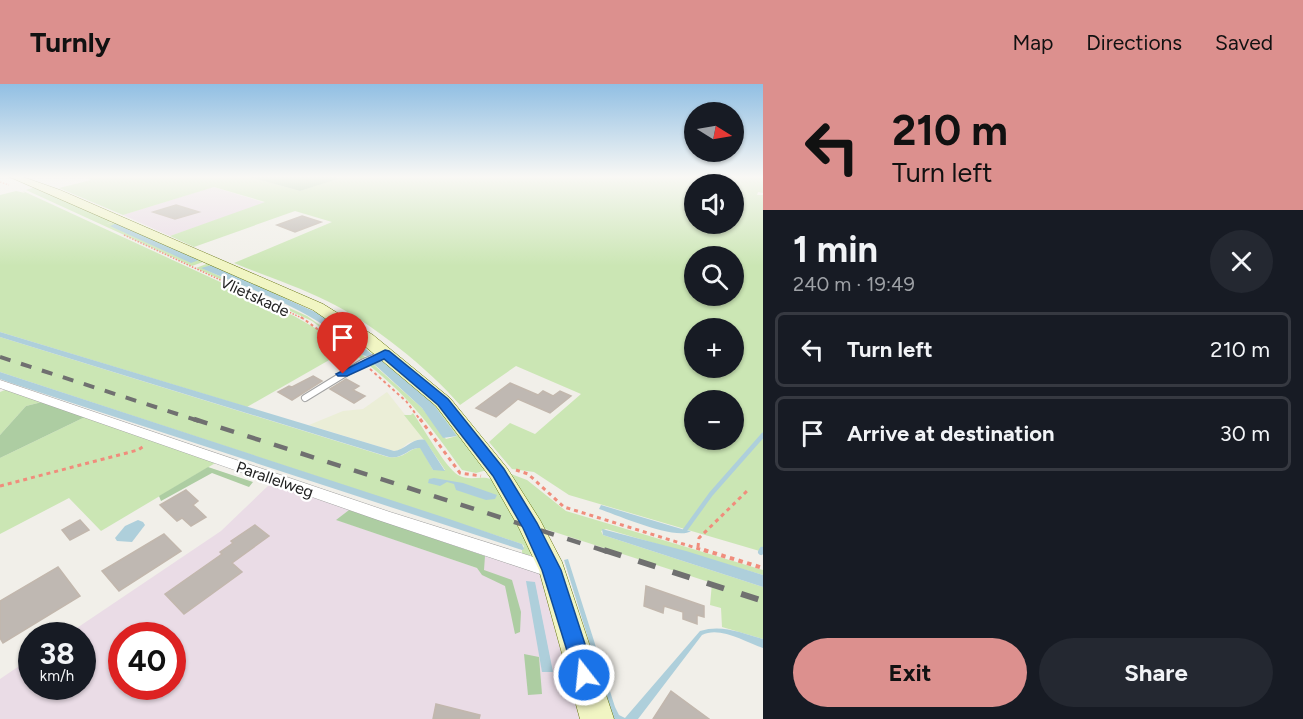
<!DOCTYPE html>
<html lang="en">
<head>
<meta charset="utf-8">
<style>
  :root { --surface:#171b24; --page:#242831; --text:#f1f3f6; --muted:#9ea1a6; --line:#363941; --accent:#dc908e }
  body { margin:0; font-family:Figtree,sans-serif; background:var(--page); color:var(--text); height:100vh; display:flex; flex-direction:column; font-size:22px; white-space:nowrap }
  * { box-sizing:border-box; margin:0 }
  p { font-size:20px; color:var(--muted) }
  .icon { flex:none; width:33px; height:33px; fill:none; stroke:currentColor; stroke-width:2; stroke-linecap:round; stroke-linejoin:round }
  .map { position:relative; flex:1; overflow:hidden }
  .side { display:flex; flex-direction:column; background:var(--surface); width:540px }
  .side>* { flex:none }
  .guide { background:#dc908e; color:#111; overflow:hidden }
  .needle { width:39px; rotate:101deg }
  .fabs { position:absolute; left:684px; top:18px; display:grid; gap:12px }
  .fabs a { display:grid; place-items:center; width:60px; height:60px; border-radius:50%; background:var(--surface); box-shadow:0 2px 4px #0004; font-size:30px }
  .speed { position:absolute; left:18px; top:538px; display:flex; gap:12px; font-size:30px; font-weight:700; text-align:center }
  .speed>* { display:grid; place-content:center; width:78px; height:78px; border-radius:50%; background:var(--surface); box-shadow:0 2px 4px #0004; line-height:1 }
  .speed small { font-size:15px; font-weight:400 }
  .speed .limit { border:9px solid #d22; background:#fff; color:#111 }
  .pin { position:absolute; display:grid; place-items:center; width:51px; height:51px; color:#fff; margin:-62px -26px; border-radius:50% 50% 50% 0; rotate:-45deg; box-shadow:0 0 6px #0007 }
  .pin .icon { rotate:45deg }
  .me { position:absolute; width:66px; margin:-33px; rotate:344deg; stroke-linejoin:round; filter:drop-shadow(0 0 4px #0008) }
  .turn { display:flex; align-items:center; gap:21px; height:126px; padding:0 30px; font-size:27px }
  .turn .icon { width:78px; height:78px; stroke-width:2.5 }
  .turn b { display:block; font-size:42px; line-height:51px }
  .round { display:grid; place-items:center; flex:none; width:63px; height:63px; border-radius:32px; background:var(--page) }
  .overview { display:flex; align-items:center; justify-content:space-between; height:102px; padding:0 30px }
  h1 { font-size:36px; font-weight:700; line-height:45px }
  .button { display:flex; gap:12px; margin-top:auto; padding:12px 30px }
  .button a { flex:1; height:69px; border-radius:36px; background:var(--accent); color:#111; font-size:24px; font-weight:700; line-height:69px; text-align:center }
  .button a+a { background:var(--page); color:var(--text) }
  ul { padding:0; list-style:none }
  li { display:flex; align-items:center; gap:18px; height:75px; margin:0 12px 9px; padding:0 18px; border:3px solid var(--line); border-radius:9px }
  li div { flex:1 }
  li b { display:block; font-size:22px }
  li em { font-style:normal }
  header { display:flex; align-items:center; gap:36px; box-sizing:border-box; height:84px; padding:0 30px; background:var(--accent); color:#111 }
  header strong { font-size:28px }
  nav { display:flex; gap:33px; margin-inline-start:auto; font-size:21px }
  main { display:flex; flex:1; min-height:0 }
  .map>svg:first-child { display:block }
  .industrial { fill:#eadce6; fill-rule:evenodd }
  .farmland { fill:#ebeed7 }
  .grass { fill:#cbe6b4; fill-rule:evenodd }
  .forest { fill:#adcda2 }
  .water { fill:#aecfdb }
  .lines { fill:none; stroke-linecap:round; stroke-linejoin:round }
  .stream-far1 { stroke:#aecfdb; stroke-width:4.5 }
  .stream { stroke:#aecfdb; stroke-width:6 }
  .building { fill:#bfb8b2; stroke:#c2b7ad; stroke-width:1.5 }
  .lane-casing { stroke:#a3a3a3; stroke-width:8 }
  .street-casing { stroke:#a3a3a3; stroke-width:1 }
  .secondary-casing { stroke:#64730e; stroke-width:1 }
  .path-far3 { stroke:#f08d7c; stroke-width:1.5; stroke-dasharray:1.5 1.5; stroke-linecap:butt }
  .path-far2 { stroke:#f08d7c; stroke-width:2; stroke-dasharray:3 3; stroke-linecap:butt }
  .path-far1 { stroke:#f08d7c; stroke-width:3; stroke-dasharray:4 4; stroke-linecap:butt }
  .path { stroke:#f08d7c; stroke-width:4; stroke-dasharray:4.5 4.5; stroke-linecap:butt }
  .lane { stroke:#fff; stroke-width:6 }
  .street { fill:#fff; fill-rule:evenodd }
  .secondary { fill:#f1f5c3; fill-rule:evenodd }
  .rail-far2 { stroke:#707070; stroke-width:4; stroke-dasharray:11 11; stroke-linecap:butt }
  .rail-far1 { stroke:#707070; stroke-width:4.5; stroke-dasharray:14 14; stroke-linecap:butt }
  .rail { stroke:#707070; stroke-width:6; stroke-dasharray:18 18; stroke-linecap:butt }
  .route { fill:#1a73e8; stroke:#114b97; stroke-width:1.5 }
  .labels { text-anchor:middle; stroke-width:4.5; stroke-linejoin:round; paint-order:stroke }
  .street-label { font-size:16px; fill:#222; stroke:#fff }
</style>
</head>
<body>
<header>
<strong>Turnly</strong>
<nav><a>Map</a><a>Directions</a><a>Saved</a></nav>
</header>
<main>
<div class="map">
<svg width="763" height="635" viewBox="0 0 763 635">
  <rect width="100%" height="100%" fill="#f1efe9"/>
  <g class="industrial">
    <polygon points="213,103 266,119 170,152 123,131"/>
    <path d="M 271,399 L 349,426 L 337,436 L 477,484 L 485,472 L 541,490 L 582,635 L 0,635 L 0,595 L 31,574 L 32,603 L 82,603 L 82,552 L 65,552 L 221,447 ZM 122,552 L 172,552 L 172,603 L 122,603 Z"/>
  </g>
  <polygon class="farmland" points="387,308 425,356 421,355 408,359 400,366 394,367 309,341 343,327 363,325"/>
  <g class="grass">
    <path d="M 85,93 L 249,93 L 300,107 L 340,93 L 763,93 L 763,109 L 758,108 L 757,111 L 763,111 L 763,468 L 569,411 L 534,388 L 512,385 L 489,358 L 510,339 L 535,350 L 581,310 L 516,282 L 460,321 C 429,285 371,238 327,217 C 297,202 265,192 234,179 L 332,138 L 295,127 L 194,163 L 170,152 L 265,118 L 214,103 L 123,131 L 59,104 L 91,96 ZM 694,100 L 734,100 L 734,140 L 694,140 ZM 694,172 L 734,172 L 734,212 L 694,212 ZM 694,244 L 734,244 L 734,284 L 694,284 ZM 694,316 L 734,316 L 734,356 L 694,356 Z"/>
    <polygon points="35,103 114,137 106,140 114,138 203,178 192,182 26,106"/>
    <polygon points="16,107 25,109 23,107 294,232 317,245 345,267 247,323 0,248 0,111"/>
    <path d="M 209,179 L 303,219 L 340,240 L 376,271 L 362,276 L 312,237 L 196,184 ZM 202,184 L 301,220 L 324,232 L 372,269 L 371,272 L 365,273 L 307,232 Z"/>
    <path d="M 0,253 L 388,373 C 407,375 408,363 421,364 L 433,386 L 445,386 L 428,361 L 404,331 L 411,331 L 413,329 C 422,342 446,384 458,391 C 469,398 484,390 494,397 L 532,467 L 530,471 L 522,473 L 522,466 L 524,462 L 522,460 L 0,288 Z"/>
    <path d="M 377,275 L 381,275 L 441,324 L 487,386 L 476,389 L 462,386 C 432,344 410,314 370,282 L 370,279 ZM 373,280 L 431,317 L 457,352 L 446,355 L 422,324 Z"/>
    <polygon points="5,306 42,318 26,322 0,351 0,308"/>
    <polygon points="85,333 217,378 101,447 69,414 0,450 0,374"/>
    <polygon points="511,390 527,396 566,427 763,486 763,491 606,445 601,447 603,451 763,503 763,555 722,543 721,524 710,521 712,499 536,442"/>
  </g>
  <g class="forest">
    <polygon points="249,93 335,93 340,94 300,107"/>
    <polygon points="42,318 85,333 0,374 0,351 26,322"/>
    <polygon points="208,383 253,398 249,403 212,389 161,417 159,412"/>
    <polygon points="349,426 485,472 484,486 512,496 521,528 520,548 515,550 505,502 482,491 477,484 336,436"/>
    <polygon points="524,570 539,573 542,610 528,611"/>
  </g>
  <g class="water">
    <polygon points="117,139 199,176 191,179 110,142"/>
    <path d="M 212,181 L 324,232 L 372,270 L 371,272 C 355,274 338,251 325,242 C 288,217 242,202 201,184 Z"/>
    <path d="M 0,248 L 394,367 C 406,366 412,353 425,356 L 445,387 L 433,386 L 420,364 C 408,363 405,375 389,373 L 0,253 Z"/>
    <polygon points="377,277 383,277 431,317 457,352 443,354 422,324 373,279"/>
    <polygon points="0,288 452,436 522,460 524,465 522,466 11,299 0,295"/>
    <polygon points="434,394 463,399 497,411 495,415 486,416 456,406 454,400 447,398 440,402 428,399 429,395"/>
    <path d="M 601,421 L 685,446 L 691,447 C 677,457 617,431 599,425 Z"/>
    <polygon points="138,436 143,438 145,441 132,458 117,457 115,454 125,442"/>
    <polygon points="602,445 686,467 763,491 763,503 603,451"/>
    <path d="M 568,475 L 615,623 L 619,631 L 625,634 L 700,547 C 722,540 741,549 763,555 L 763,564 C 745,558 720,542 702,551 L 638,635 L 613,635 L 564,476 Z"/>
    <polygon points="526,497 535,498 553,588 542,588"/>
  </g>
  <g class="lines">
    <g class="stream-far1">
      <polyline points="685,446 711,410 763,351"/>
      <polyline points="761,468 763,465"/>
    </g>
    <polyline class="stream" points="761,468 762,466"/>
  </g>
  <g class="building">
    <polygon points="176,121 199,128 175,135 153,128"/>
    <polygon points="302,132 321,138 295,148 277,141"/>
    <polygon points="313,292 322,297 292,316 278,308 289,302 292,303"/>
    <polygon points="346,295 359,302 353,306 365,312 354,319 330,305"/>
    <polygon points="510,299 538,311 543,307 553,312 560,307 571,312 550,329 518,315 496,333 476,324"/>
    <polygon points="186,406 198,417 193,421 206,433 191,442 182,434 177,437 160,421"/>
    <polygon points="80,436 89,446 70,456 62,446"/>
    <polygon points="255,441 269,452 232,479 242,488 184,530 165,510 222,470 220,468 233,459 231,457"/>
    <polygon points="164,450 181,467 119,507 102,487"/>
    <polygon points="58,483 80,512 3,559 0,554 0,517"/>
    <polygon points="646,502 704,522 704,533 697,531 697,540 683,535 683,528 664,522 663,529 644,522"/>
    <polygon points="671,607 709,635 653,635"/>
    <polygon points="436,620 480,631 479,635 433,635"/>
  </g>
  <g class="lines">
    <defs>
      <polyline id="lane" points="305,314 362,279 385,269"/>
      <polygon id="street" points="0,296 390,428 559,481 561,486 559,491 552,494 378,436 0,304"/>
      <polygon id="secondary" points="10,93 23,93 60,106 323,220 373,251 450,314 507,384 540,436 562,478 614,635 580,635 539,486 519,444 490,393 436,322 361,259 313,226"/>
    </defs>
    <use href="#lane" class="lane-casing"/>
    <use href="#street" class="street-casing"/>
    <use href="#secondary" class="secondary-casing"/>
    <g class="path-far3">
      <polyline points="0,98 9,101"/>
      <polyline points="124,151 304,235"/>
    </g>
    <g class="path-far2">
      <polyline points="301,233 354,272"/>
      <polyline points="370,285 406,317 421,337"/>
    </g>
    <g class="path-far1">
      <polyline points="420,335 460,389 481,392"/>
      <polyline points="516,386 528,390 564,423 709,468"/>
      <polyline points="0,402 138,366 144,362"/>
      <polyline points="698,463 699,454 748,406"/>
    </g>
    <polyline class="path" points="704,466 763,484"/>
    <use href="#lane" class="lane"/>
    <use href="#street" class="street"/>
    <use href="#secondary" class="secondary"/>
    <polyline class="rail-far2" points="0,273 199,337"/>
    <polyline class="rail-far1" points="194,335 608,468"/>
    <polyline class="rail" points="604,466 763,517"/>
  </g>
  <linearGradient id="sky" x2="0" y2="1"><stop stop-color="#91bfe3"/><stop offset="0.51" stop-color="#f9f8f5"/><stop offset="1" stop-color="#f9f8f5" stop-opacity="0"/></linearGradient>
  <rect width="763" height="182" fill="url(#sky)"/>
  <polygon class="route" points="385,266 389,267 448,315 504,385 537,439 561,486 595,591 592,599 584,602 577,599 542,486 523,444 493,392 438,321 384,275 347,292 338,292 336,290"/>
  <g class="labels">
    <g class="street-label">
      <text transform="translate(255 212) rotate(25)" y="6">Vlietskade</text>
      <text transform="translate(275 395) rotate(19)" y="6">Parallelweg</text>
    </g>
  </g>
</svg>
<div class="fabs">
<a><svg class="needle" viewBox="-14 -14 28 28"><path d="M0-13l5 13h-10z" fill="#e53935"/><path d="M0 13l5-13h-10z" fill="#9ea1a6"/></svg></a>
<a><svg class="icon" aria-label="sound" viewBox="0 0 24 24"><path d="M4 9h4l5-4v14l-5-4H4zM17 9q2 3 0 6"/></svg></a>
<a><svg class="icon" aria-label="search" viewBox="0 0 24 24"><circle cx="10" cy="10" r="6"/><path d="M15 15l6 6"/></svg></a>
<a>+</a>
<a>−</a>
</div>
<div class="speed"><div>38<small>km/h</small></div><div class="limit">40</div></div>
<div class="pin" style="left:343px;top:290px;background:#d93025"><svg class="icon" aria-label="arrive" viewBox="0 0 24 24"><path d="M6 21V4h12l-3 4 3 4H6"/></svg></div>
<svg class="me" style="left:584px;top:591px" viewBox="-20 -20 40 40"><circle r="17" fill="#1a73e8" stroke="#fff" stroke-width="3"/><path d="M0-11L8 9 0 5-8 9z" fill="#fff"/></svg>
</div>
<section class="side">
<div class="guide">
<div class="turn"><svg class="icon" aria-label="left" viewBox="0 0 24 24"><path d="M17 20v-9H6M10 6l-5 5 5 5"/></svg><div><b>210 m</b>Turn left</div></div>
</div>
<div class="overview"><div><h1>1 min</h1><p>240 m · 19:49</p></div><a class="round"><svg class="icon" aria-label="close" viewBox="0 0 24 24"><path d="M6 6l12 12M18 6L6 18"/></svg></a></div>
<ul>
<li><svg class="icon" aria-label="left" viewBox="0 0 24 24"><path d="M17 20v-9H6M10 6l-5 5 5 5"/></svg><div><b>Turn left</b></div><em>210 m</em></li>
<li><svg class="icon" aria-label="arrive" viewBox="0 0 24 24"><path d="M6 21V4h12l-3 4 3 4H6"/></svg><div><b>Arrive at destination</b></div><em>30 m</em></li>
</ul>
<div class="button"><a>Exit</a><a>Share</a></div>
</section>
</main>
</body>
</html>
